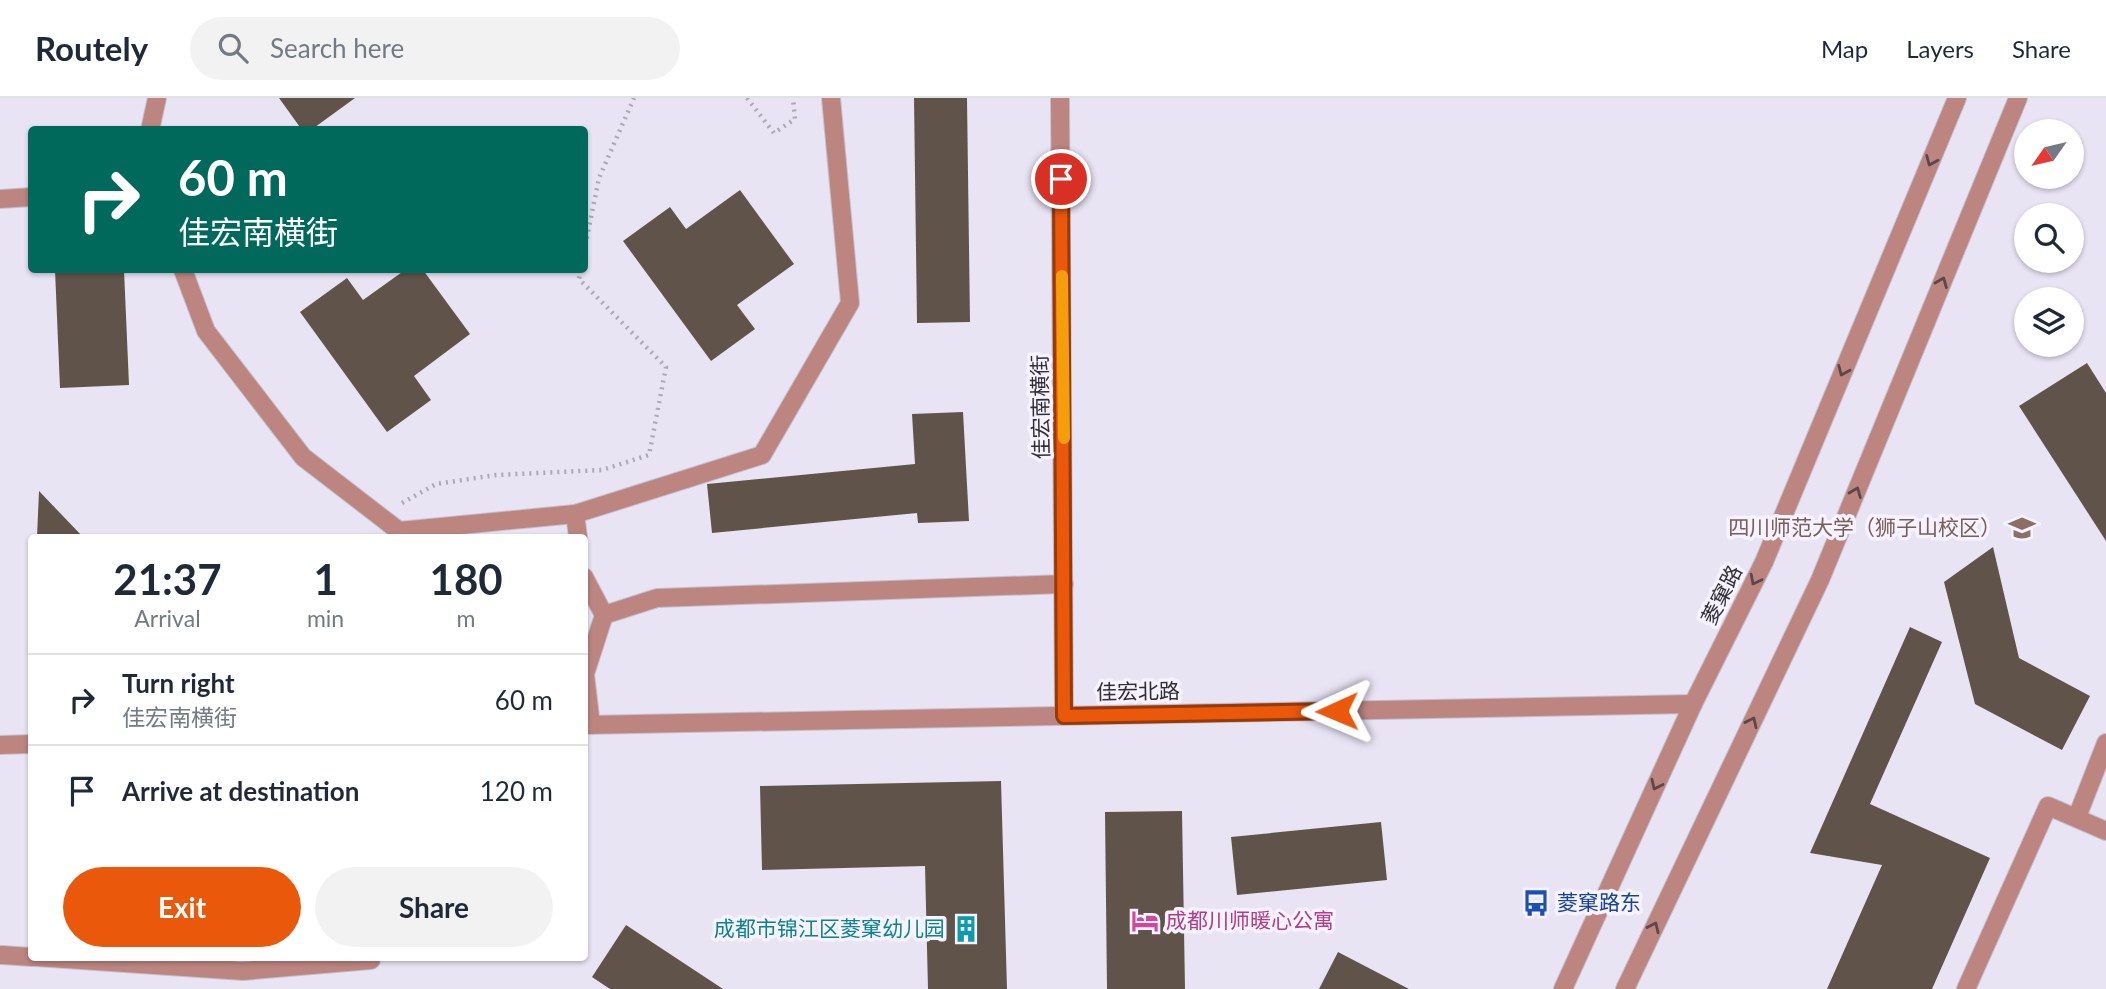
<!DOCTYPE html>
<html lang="en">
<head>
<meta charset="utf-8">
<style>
  :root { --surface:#fff; --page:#f2f2f3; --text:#1f2937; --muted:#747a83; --line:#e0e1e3; --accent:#ea580c }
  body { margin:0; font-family:Lato,"Noto Sans SC",sans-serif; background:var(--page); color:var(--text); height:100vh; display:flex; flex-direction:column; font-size:26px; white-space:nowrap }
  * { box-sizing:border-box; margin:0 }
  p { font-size:23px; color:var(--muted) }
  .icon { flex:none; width:38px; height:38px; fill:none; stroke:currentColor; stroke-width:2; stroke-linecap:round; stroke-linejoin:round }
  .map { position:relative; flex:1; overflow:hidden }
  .panel { position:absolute; left:28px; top:436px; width:560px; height:427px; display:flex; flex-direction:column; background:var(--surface); border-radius:7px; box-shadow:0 2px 5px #0004 }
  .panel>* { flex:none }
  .guide { position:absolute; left:28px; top:28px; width:560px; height:147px; border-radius:7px; box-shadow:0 2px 5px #0004; background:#00695c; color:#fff; overflow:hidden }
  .needle { width:46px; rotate:236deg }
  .fabs { position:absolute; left:2014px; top:21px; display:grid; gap:14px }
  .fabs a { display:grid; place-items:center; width:70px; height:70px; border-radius:50%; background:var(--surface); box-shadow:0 2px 5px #0004; font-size:35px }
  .pin { position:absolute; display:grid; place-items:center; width:60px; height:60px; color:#fff; margin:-30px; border:4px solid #fff; border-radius:50%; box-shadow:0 2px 7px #0007 }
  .me { position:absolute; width:77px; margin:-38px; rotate:269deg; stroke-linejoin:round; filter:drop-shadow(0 0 5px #0008) }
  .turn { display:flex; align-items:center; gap:24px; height:147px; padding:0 35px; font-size:32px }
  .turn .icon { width:91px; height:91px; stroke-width:2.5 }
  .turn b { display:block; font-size:49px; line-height:60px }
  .eta { display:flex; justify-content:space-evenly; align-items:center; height:119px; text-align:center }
  .eta b { font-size:42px; font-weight:700; line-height:49px }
  .action { display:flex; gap:14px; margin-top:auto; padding:14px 35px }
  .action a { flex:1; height:80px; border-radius:42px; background:var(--accent); color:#fff; font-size:28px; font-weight:700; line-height:80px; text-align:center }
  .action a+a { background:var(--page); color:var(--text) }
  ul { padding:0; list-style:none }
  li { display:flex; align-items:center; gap:21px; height:91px; padding:0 35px; border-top:2px solid var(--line) }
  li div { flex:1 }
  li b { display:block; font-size:26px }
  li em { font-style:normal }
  header { display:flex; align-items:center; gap:42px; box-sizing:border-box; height:98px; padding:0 35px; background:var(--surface); border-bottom:2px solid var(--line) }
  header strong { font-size:33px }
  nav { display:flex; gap:38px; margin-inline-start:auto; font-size:24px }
  .search { width:490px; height:63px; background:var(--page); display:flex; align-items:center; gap:18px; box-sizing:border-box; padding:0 24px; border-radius:38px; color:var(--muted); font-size:26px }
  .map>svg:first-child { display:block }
  .building { fill:#60544a }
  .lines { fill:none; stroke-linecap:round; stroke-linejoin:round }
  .service-casing { stroke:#c4c0ce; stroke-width:20 }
  .minor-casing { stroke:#c4c0ce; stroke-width:20 }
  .tertiary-casing { stroke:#c4c0ce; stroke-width:20 }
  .path { stroke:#ada8b5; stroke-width:4.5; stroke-dasharray:2 5; stroke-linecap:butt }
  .service { stroke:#bd8580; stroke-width:18 }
  .minor { stroke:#bd8580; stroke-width:18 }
  .tertiary { stroke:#bd8580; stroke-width:18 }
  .oneway { stroke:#5a484b }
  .route-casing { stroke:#983908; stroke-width:18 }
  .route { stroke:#ea580c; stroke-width:12 }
  .slow { stroke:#f59e0b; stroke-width:12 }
  .labels { text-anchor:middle; stroke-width:7; stroke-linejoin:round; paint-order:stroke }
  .street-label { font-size:21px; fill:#302e34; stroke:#f6f2ff }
  .education-label { font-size:21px; fill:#785e54; stroke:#f6f2ff; text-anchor:end }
  .transit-label { font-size:21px; fill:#164399; stroke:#f6f2ff; text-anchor:start }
  .hotel-label { font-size:21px; fill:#b23c85; stroke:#f6f2ff; text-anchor:start }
  .culture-label { font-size:21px; fill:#0d838f; stroke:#f6f2ff; text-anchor:end }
</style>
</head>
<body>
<header>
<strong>Routely</strong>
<div class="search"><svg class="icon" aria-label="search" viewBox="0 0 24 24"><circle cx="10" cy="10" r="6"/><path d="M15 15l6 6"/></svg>Search here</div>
<nav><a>Map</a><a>Layers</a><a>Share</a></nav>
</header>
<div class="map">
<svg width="2106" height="891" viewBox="0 0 2106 891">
  <rect width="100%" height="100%" fill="#e9e4f4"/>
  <g class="building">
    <polygon points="279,0 355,0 311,32 302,32"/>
    <polygon points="914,0 967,0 970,224 917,225"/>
    <polygon points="740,92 794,166 737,207 755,231 711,263 623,143 670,109 686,131"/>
    <polygon points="55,172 124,172 129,287 60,290"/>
    <polygon points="405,172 423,172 470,236 414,278 431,302 387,334 300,214 347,180 363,202"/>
    <polygon points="2087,265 2106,295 2106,443 2019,308"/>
    <polygon points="963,314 969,423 918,425 917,415 712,435 707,386 915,366 912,316"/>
    <polygon points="39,393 83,439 37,439"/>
    <polygon points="1993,449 2019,560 2090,598 2062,652 1975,606 1944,484"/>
    <polygon points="1910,529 1942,544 1870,706 1990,760 1932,891 1827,891 1882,767 1810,755"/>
    <polygon points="1001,683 1007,891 928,891 925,768 762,772 760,688"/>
    <polygon points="1182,713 1185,891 1107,891 1105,714"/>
    <polygon points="1381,724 1387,782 1237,797 1231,739"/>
    <polygon points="626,827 723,891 610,891 592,879"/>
    <polygon points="1338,854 1409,891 1319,891"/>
  </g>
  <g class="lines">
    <defs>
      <g id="service">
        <polyline points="150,32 157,0"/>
        <polyline points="0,101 32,99"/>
        <polyline points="183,172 206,233 303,359 399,433 575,416 762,357 850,205 831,0"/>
        <polyline points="575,416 578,439"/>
        <polyline points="584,479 604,517"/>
        <polyline points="591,627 585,576 604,517 657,500 1064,486"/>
        <polyline points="2077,719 2106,645"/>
        <polyline points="2,857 32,859"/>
        <polyline points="36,859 243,873 371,862"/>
        <polyline points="1966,891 2048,708 2106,733"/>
      </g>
      <g id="minor">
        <polyline points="1060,0 1064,618"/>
        <polyline points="584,627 1693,606"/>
        <polyline points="0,647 32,646"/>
        <polyline points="0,857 2,857"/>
      </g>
      <g id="tertiary">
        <polyline points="1563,891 1693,606 1764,464 1957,0"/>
        <polyline points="1625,891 1820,482 2018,0"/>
      </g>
    </defs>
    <use href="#service" class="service-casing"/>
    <use href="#minor" class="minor-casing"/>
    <use href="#tertiary" class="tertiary-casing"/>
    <g class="path">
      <polyline points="747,0 774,35 795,21 793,0"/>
      <polyline points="584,154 599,80 634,0"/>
      <polyline points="402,405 436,386 496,377 602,372 649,357 666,269 579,181 581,172"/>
    </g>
    <use href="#service" class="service"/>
    <use href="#minor" class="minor"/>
    <use href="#tertiary" class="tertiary"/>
  </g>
  <defs><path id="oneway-chevron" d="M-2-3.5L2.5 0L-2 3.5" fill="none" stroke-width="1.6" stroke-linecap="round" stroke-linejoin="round" transform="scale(1.75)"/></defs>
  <g class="oneway">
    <use href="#oneway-chevron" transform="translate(1931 63) rotate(113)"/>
    <use href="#oneway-chevron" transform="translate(1942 184) rotate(-68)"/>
    <use href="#oneway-chevron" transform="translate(1843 273) rotate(113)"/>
    <use href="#oneway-chevron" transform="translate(1856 394) rotate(-68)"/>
    <use href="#oneway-chevron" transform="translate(1755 482) rotate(117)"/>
    <use href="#oneway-chevron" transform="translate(1752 624) rotate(-65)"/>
    <use href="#oneway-chevron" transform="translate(1656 687) rotate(115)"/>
    <use href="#oneway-chevron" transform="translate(1654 829) rotate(-65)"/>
  </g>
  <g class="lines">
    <defs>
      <polyline id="route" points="1061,81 1064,618 1337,613"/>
    </defs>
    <use href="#route" class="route-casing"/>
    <use href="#route" class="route"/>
    <polyline class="slow" points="1062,178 1064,340"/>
  </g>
  <defs>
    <symbol id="university-bare" viewBox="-9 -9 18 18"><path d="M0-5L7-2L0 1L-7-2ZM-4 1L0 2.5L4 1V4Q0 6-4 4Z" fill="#8d6e63" stroke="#f6f2ff" stroke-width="2.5" paint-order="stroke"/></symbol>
    <symbol id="bus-bare" viewBox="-9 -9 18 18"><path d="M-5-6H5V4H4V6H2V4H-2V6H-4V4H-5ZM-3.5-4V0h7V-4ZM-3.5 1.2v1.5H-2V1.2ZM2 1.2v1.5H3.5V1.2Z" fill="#1a4fb4" stroke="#f6f2ff" stroke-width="2.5" paint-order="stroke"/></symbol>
    <symbol id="hotel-bare" viewBox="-9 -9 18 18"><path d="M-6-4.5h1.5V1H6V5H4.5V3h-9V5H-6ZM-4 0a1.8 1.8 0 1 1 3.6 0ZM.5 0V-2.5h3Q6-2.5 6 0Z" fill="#d1479c" stroke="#f6f2ff" stroke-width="2.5" paint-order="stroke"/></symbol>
    <symbol id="building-bare" viewBox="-9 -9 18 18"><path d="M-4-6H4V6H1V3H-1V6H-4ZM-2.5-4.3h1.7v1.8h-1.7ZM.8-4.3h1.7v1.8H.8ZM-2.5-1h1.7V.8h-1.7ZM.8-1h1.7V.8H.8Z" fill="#0f9aa8" stroke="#f6f2ff" stroke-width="2.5" paint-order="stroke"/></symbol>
  </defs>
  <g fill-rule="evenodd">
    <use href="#university-bare" x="2003" y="411" width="38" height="38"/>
    <use href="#bus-bare" x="1517" y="786" width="38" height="38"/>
    <use href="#hotel-bare" x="1126" y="804" width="38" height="38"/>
    <use href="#building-bare" x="947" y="812" width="38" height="38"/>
  </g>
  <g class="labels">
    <g class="street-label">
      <text transform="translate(1041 309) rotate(-91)" y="7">佳宏南横街</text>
      <text transform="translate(1722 497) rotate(-63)" y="7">菱窠路</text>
      <text transform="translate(1138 594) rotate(-1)" y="7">佳宏北路</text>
    </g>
    <g class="education-label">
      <text x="2001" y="437">四川师范大学（狮子山校区）</text>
    </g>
    <g class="transit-label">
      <text x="1557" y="812">菱窠路东</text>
    </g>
    <g class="hotel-label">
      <text x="1166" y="830">成都川师暖心公寓</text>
    </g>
    <g class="culture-label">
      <text x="945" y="838">成都市锦江区菱窠幼儿园</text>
    </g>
  </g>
</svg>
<div class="fabs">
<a><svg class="needle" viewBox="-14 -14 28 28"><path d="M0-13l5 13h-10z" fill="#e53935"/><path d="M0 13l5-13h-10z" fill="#747a83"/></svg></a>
<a><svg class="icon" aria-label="search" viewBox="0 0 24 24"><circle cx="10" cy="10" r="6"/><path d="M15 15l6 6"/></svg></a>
<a><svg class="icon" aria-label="layers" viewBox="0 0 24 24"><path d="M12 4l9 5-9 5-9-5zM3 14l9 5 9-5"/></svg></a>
</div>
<div class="pin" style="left:1061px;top:81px;background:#d93025"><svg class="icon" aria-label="arrive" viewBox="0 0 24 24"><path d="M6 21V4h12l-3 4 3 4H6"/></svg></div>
<svg class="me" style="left:1337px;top:613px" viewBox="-20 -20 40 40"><path d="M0-17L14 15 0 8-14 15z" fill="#ea580c" stroke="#fff" stroke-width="4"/></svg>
<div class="guide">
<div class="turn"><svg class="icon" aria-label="right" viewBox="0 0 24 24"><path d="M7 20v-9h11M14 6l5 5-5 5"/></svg><div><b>60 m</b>佳宏南横街</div></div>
</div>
<section class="panel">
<div class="eta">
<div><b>21:37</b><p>Arrival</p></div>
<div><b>1</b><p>min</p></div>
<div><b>180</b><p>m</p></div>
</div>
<ul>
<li><svg class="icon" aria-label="right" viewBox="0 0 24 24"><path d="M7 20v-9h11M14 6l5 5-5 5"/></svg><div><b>Turn right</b><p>佳宏南横街</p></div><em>60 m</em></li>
<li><svg class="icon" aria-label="arrive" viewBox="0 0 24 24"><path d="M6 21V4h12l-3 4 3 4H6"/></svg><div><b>Arrive at destination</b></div><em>120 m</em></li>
</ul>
<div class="action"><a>Exit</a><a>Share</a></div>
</section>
</div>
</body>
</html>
